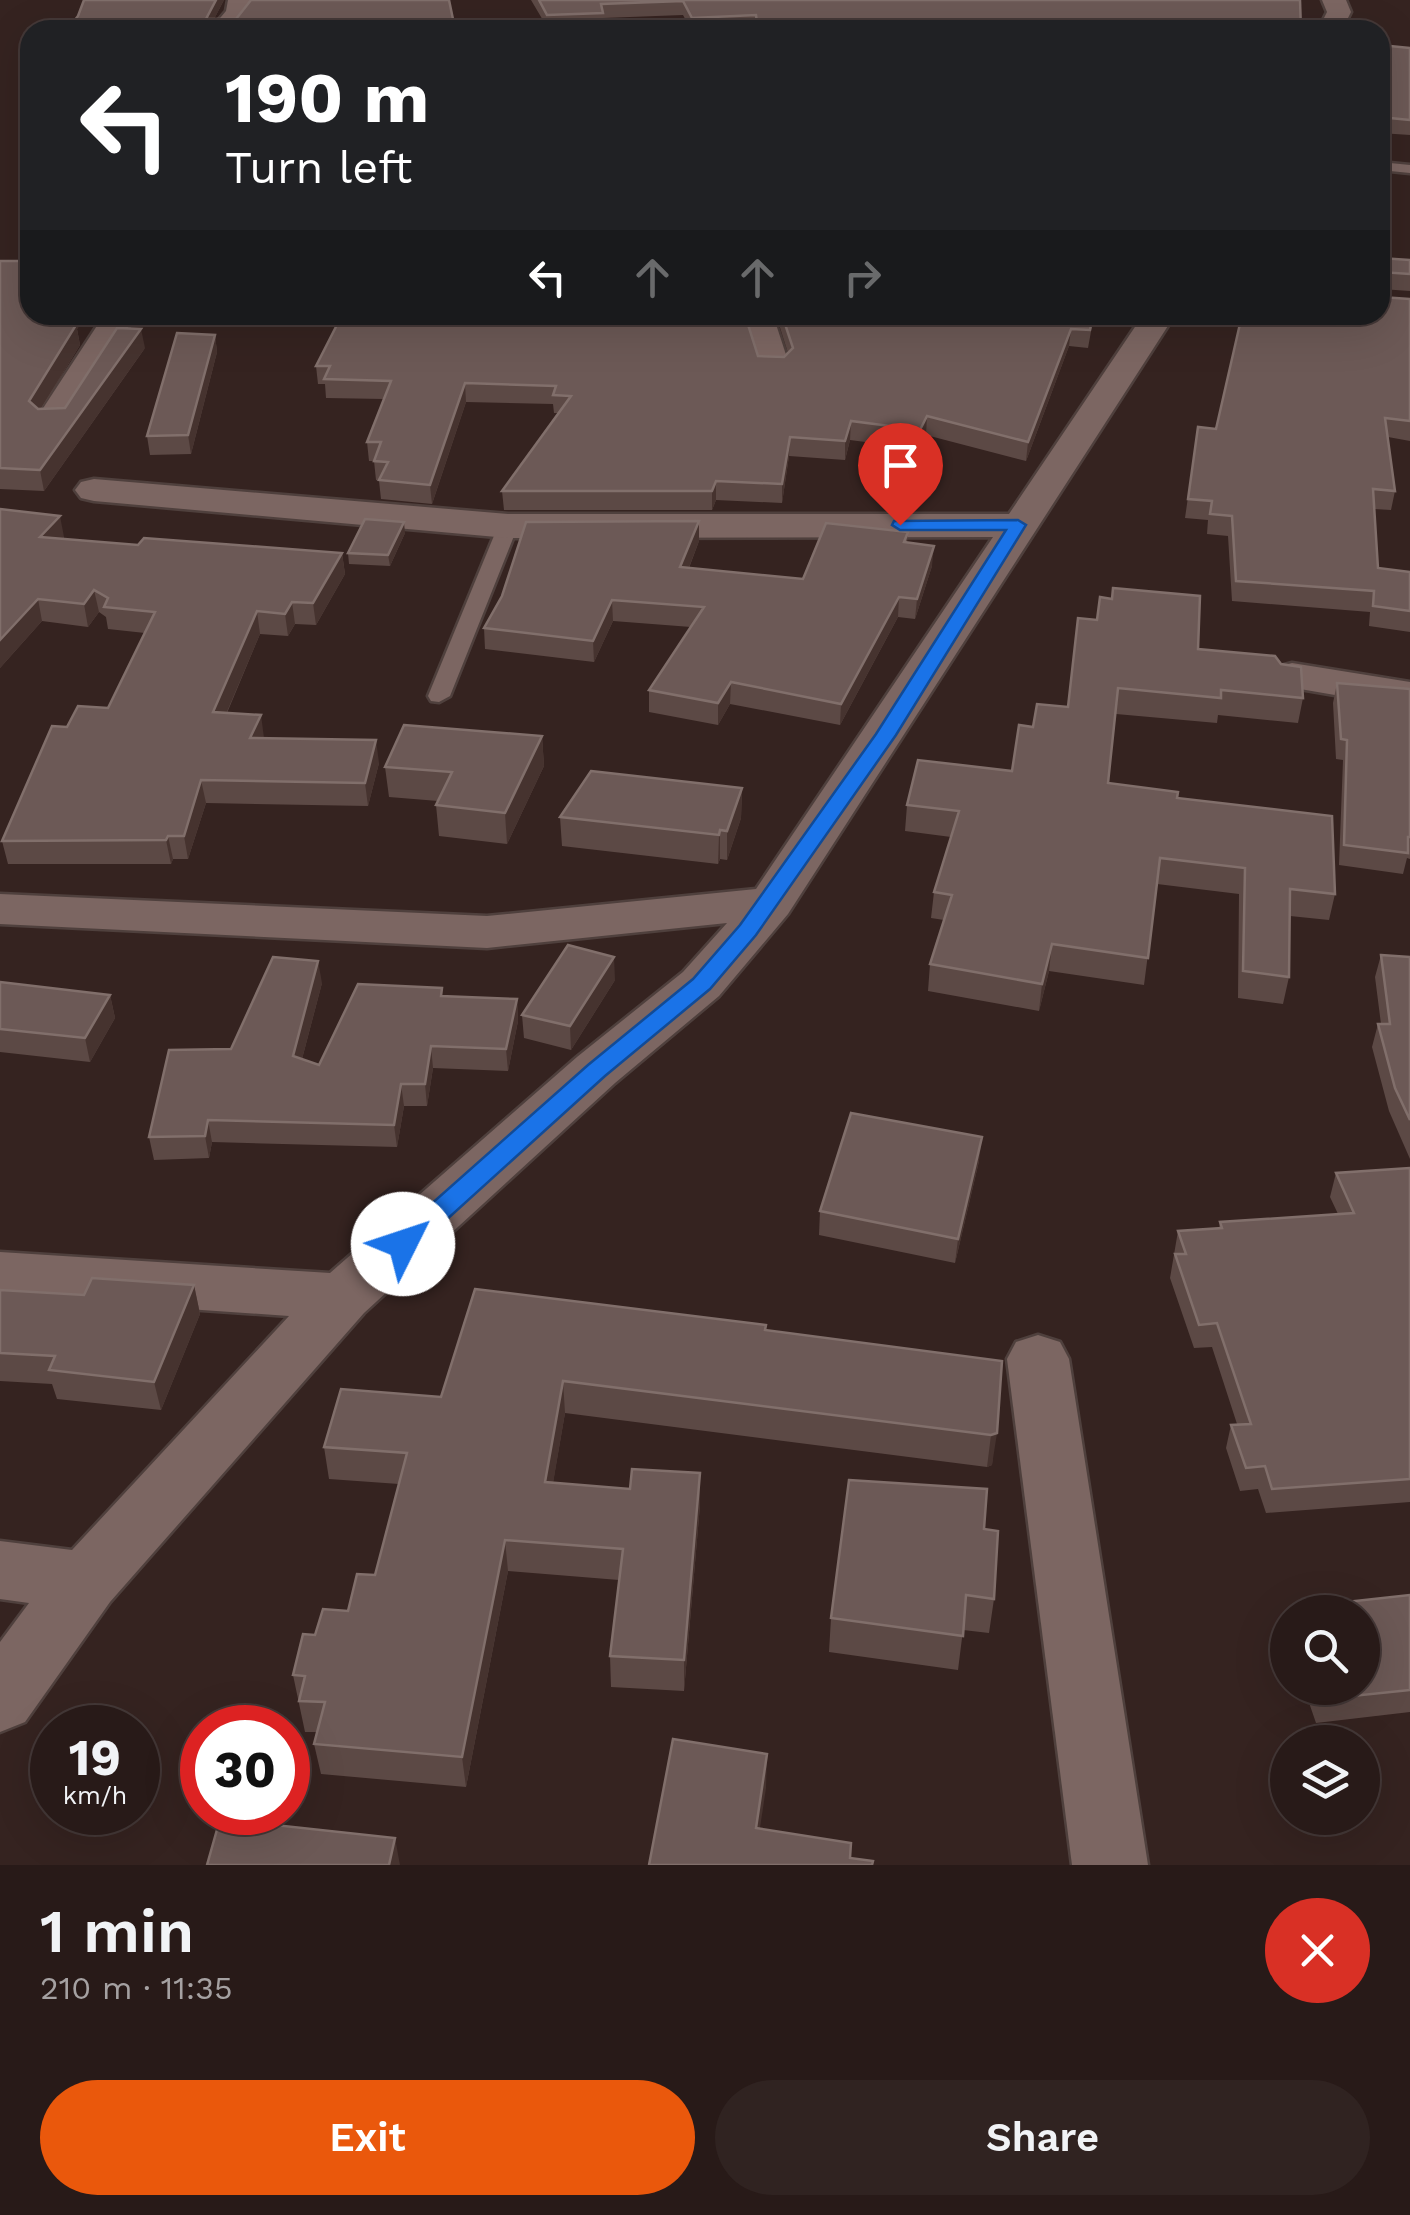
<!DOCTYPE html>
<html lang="en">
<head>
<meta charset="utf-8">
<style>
  :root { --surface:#281a18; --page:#302321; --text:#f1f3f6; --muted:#a5a1a2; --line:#443837; --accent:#ea580c }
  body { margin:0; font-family:"Work Sans",sans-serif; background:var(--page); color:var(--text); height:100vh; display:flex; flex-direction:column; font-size:38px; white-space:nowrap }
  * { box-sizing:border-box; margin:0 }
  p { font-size:32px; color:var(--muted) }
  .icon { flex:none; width:55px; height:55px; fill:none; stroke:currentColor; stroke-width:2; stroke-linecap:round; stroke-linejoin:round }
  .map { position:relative; height:1865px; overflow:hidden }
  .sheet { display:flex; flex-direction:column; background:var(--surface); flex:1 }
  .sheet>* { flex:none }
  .hud { position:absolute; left:20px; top:20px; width:1370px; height:305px; border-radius:30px; box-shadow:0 10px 40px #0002,0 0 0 2px var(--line); background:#202124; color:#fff; overflow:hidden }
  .controls { position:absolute; left:1270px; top:1595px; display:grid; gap:20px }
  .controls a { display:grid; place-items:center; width:110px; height:110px; border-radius:50%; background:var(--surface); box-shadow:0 10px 40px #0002,0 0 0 2px var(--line); font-size:50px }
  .speed { position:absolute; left:30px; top:1705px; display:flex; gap:20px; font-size:50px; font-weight:700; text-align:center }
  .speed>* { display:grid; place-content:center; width:130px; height:130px; border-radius:50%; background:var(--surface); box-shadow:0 10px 40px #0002,0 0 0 2px var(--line); line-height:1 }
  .speed small { font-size:25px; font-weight:400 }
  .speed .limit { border:15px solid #d22; background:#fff; color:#111 }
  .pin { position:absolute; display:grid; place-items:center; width:85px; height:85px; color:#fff; margin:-102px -42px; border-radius:50% 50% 50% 0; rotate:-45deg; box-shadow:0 0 10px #0007 }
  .pin .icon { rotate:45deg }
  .me { position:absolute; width:110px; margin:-55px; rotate:49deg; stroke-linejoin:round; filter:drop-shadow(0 0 8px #0008) }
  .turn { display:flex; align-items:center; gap:35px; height:210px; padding:0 40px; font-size:45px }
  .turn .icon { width:130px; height:130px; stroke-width:2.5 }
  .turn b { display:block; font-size:70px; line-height:85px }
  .lanes { display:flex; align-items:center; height:95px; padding:0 40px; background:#0003; justify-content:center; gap:50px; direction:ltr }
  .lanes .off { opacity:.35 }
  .round { display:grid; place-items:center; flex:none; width:105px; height:105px; border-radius:52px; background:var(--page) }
  .headline { display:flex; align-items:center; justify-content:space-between; height:170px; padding:0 40px }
  h1 { font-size:60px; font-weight:600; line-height:75px }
  .cta { display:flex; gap:20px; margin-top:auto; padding:20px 40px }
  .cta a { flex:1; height:115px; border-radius:60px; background:var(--accent); color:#fff; font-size:40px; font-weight:600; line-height:115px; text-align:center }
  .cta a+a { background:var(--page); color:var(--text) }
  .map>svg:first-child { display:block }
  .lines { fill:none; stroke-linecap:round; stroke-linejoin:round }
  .service-casing { stroke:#4f403d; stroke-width:5 }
  .minor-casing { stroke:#4f403d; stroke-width:5 }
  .service { fill:#7c6662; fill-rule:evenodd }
  .minor { fill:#7c6662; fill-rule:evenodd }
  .wall { fill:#5c4945 }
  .shaded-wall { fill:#46332f }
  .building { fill:#6c5956; stroke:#816f6b; stroke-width:2.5 }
  .route { fill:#1a73e8; stroke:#114b97; stroke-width:2.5 }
</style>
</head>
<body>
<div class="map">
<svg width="1410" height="1865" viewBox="0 0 1410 1865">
  <rect width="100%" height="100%" fill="#352320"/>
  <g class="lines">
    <defs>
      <g id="service">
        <polygon points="1380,162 1410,165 1410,173 1380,170"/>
        <polygon points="508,520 518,526 450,696 439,702 431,701 428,696 498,526"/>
      </g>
      <g id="minor">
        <polygon points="228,0 252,0 250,12 235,30 210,30 226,11"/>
        <polygon points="1322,0 1346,0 1351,12 1342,30 1318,30 1327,12"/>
        <polygon points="104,315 136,315 66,426 42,426 36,419"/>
        <polygon points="741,315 773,315 789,364 784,371 760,371"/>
        <polygon points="1143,315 1175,315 788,914 719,996 615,1083 364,1313 110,1602 25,1722 0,1732 0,1642 29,1603 0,1599 0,1541 72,1550 289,1316 0,1296 0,1252 330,1273 577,1057 683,972 727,923 487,948 0,924 0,894 487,916 756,889 993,537 508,538 94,501 81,498 75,490 81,482 94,479 508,514 1009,514"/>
        <polygon points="1292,663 1410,682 1410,708 1277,685 1271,676 1277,667"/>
        <polygon points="1038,1335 1060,1342 1069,1359 1148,1865 1072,1865 1007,1359 1016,1342"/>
      </g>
    </defs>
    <use href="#service" class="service-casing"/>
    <use href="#minor" class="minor-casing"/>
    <use href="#service" class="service"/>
    <use href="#minor" class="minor"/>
  </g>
  <g class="wall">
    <polygon points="224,0 214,19 454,24 544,22 531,0 1300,0 1301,30 691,30 683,15 603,18 603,27 558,28 558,30 67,30"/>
    <polygon points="1380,45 1410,48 1410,135 1380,133"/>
    <polygon points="30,91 30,117 25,117 22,103"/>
    <polygon points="1380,258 1410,260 1410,291 1381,289 1381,297 1410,299 1410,441 1388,437 1395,491 1391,510 1374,509 1378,568 1410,572 1410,632 1369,626 1370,612 1232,601 1228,536 1207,534 1208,520 1185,518 1198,427 1216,429 1380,315"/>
    <polygon points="0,261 30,315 87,315 77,329 80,345 41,409 65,408 145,348 44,491 0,489"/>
    <polygon points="776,315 1094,315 1088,348 1069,346 1026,461 926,435 919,449 850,440 845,460 789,456 782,503 716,500 712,510 504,510 502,491 558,413 554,413 553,404 466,402 432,504 381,499 379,481 376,480 374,461 369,461 367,442 384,399 326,398 325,384 318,384 316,366 784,357 788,353"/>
    <polygon points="215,335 217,352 191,454 150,455 147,436"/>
    <polygon points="0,509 64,537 63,539 138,545 342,553 345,574 316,625 295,624 288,636 260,634 227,713 264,738 379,763 368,806 206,803 188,859 173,859 171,864 8,864 2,841 67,727 108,708 145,633 108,629 106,617 99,612 88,627 42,621 0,668"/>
    <polygon points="699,521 699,541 689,568 803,579 908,532 907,543 932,566 915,619 898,617 840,725 730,704 718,725 649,712 649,690 691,627 613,621 594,662 485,649 484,628"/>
    <polygon points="405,533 390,566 349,564 348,553"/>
    <polygon points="1198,649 1303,698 1298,723 1218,715 1217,723 1116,714 1108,783 1177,798 1335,894 1329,920 1290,916 1289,977 1283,1004 1238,998 1239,894 1157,884 1144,985 1049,971 1039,1011 928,991 930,964 944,920 931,918 934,892 951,837 905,831 907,805 1012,771 1033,727 1067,707"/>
    <polygon points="1337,683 1410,689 1410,859 1407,858 1403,874 1339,865 1343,760 1336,759 1333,703"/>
    <polygon points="542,736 544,766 507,844 439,836 436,805 438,801 389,797 385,767"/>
    <polygon points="742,788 741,818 727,860 720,859 718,864 562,846 560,817"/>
    <polygon points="1381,955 1410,957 1410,1159 1389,1111 1372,1047 1378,1024 1381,1024 1375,977"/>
    <polygon points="615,980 571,1050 524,1038 522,1015"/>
    <polygon points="0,982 110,995 115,1018 90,1062 0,1052"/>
    <polygon points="322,983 302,1059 319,1065 443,996 517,999 518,1021 508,1071 433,1068 427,1106 404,1106 397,1147 212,1142 209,1158 154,1160 149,1137 231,1049"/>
    <polygon points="979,1161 955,1263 819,1235 820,1211"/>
    <polygon points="1410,1168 1410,1502 1266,1513 1258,1489 1240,1491 1226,1448 1231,1425 1237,1424 1212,1347 1194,1348 1170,1278 1178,1231 1219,1228 1220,1222 1338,1214 1330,1197 1336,1173"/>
    <polygon points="194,1285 200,1314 161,1410 57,1399 52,1384 0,1381 0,1290 84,1295"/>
    <polygon points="765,1330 1002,1361 992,1465 987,1467 565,1413 553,1482 630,1489 700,1473 700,1505 684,1691 611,1687 610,1656 619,1580 508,1571 466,1787 321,1774 314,1744 317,1732 305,1732 293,1675 315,1635 348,1611 375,1575 399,1484 329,1479 324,1447 441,1397"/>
    <polygon points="984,1529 994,1599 989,1633 963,1630 958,1670 829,1652 831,1618"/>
    <polygon points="1410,1595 1410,1712 1316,1723 1304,1688 1362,1688 1362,1612 1289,1612 1291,1608"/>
    <polygon points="1288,1619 1288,1641 1284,1631"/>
  </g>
  <g class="shaded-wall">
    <polygon points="216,0 224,0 209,29 206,19"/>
    <polygon points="70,315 87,315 77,329 80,345 33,421 29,401"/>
    <polygon points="141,329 145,348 44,491 40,470"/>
    <polygon points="1071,329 1069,346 1026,461 1028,442"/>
    <polygon points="215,335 217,352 191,454 188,435"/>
    <polygon points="465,383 466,402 432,504 430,485"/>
    <polygon points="927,416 926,435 919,449 920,430"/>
    <polygon points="851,421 850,440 845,460 845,441"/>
    <polygon points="790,437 789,456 782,503 782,484"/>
    <polygon points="716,481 716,500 712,510 712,491"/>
    <polygon points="60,516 64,537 45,558 40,537"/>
    <polygon points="699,521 699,541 681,588 680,567"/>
    <polygon points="404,522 405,533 390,566 388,555"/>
    <polygon points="934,546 932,566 915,619 917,599"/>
    <polygon points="342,553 345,574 316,625 313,603"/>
    <polygon points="94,590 99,612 88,627 84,604"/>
    <polygon points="899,597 898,617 840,725 841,704"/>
    <polygon points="38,599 42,621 0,668 0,640"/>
    <polygon points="612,600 613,621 594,662 593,641"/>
    <polygon points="292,602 295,624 288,636 285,614"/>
    <polygon points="257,611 260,634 217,735 213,712"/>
    <polygon points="731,682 730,704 718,725 718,703"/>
    <polygon points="261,715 264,738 250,738"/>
    <polygon points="542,736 544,766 507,844 505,813"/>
    <polygon points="376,740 379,763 368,806 365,783"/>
    <polygon points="201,780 206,803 188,859 184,836"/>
    <polygon points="742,788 741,818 727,860 727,831"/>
    <polygon points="720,830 720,859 718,864 719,835"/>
    <polygon points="168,836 173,859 171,864 166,840"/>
    <polygon points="1052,944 1049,971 1039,1011 1042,984"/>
    <polygon points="614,957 615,980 571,1050 570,1026"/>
    <polygon points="318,961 322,983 297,1078 293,1056"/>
    <polygon points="110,995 115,1018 90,1062 85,1038"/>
    <polygon points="517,999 518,1021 508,1071 506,1049"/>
    <polygon points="431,1046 433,1068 427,1106 425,1084"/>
    <polygon points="401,1084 404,1106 397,1147 394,1125"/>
    <polygon points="208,1120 212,1142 209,1158 205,1136"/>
    <polygon points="982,1137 979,1161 955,1263 958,1239"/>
    <polygon points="194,1285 200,1314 161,1410 154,1382"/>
    <polygon points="563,1381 565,1413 548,1513 545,1482"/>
    <polygon points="997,1433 992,1465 987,1467 991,1435"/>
    <polygon points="700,1473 700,1505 684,1691 684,1660"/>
    <polygon points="505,1540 508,1571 466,1787 462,1757"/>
    <polygon points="767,1754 766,1788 755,1861 756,1828"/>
    <polygon points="395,1838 400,1865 389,1865"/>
  </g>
  <g class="building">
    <polygon points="84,0 216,0 206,19 236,19 251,0 449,0 454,24 558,22 556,30 67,30 78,16"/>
    <polygon points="539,0 1300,0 1301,30 758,30 756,15 692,18 683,1 601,4 603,13 547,15"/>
    <polygon points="1380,45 1410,48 1410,120 1380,117"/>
    <polygon points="30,91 30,103 22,103"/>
    <polygon points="1380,258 1410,260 1410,274 1381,272 1381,297 1410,299 1410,421 1385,418 1395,491 1373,489 1378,568 1410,572 1410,611 1373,606 1374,591 1236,581 1232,516 1210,514 1212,501 1188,499 1198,427 1216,429 1242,315 1380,315"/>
    <polygon points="0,261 30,261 30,315 74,315 66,325 76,325 29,401 38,409 65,408 117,328 141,329 40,470 0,468"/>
    <polygon points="342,315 745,315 758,356 784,357 793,348 782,315 1093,315 1090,330 1071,329 1028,442 927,416 920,430 851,421 845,441 790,437 782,484 716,481 712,491 502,491 571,396 553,395 556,386 465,383 430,485 379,480 388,462 374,461 381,442 367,442 391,381 324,379 330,366 316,366"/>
    <polygon points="177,333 215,335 188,435 147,436"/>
    <polygon points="0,509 60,516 40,537 138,545 144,538 342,553 313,603 292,602 285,614 257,611 213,712 261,715 250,738 376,740 365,783 201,780 184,836 168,836 166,840 2,841 52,726 67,727 78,706 108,708 155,612 104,607 108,598 94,590 84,604 38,599 0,640"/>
    <polygon points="365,519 404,522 388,555 348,553"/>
    <polygon points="699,521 680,567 803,579 826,523 908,532 904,542 934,546 917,599 899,597 841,704 731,682 718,703 649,690 704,607 612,600 593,641 484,628 502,596 526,522"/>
    <polygon points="1113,588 1200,596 1198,649 1275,656 1281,664 1301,667 1303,698 1221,690 1221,698 1118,688 1108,783 1178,792 1177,798 1332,816 1335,894 1290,889 1289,977 1243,971 1245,868 1160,858 1148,958 1052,944 1042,984 930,964 952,895 934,892 959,811 907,805 918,760 1012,771 1019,725 1033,727 1037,704 1068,707 1078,618 1097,620 1100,597 1112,599"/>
    <polygon points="1337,683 1410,689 1410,837 1408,837 1408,853 1344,845 1347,740 1341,739"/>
    <polygon points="404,725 542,736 505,813 436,805 452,772 385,767"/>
    <polygon points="591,771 742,788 727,831 720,830 719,835 560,817"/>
    <polygon points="568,945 614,957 570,1026 522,1015"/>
    <polygon points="1381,955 1410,957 1410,1120 1395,1088 1378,1024 1390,1024"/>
    <polygon points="273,957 318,961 293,1056 319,1065 358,984 442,988 441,996 517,999 506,1049 431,1046 425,1084 401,1084 394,1125 208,1120 205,1136 149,1137 169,1050 231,1049"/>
    <polygon points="0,982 110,995 85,1038 0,1029"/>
    <polygon points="851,1113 982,1137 958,1239 820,1211"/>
    <polygon points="1410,1168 1410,1479 1272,1489 1265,1466 1246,1468 1231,1425 1251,1424 1217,1323 1199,1325 1175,1254 1186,1254 1178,1231 1222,1228 1220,1222 1354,1213 1336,1173"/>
    <polygon points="92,1278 194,1285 154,1382 49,1370 55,1356 0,1353 0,1290 84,1295"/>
    <polygon points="475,1289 766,1325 765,1330 1002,1361 997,1433 991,1435 563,1381 545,1482 630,1489 632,1469 700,1473 684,1660 610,1656 623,1549 505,1540 462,1757 314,1744 325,1702 299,1701 305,1676 293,1675 303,1634 315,1635 323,1609 348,1611 357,1574 375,1575 407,1453 324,1447 341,1389 441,1397"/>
    <polygon points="849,1480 987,1489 984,1529 998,1531 994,1599 966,1595 963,1636 831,1618"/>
    <polygon points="1410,1595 1410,1690 1324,1699 1320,1688 1362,1688 1362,1612 1293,1612 1291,1608"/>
    <polygon points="673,1739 767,1754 756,1828 851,1843 850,1858 873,1861 872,1865 649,1865"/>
    <polygon points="220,1819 395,1838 389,1865 207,1865"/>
  </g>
  <polygon class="route" points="1018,520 1026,525 896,735 756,935 710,989 605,1076 412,1251 394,1251 390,1244 394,1237 588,1065 693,979 740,925 876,734 1006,530 900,530 892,525 894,521"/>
</svg>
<div class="controls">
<a><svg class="icon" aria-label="search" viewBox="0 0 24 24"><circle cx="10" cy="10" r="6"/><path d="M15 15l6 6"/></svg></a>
<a><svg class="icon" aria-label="layers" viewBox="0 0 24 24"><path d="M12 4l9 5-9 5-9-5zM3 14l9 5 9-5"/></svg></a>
</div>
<div class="speed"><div>19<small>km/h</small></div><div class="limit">30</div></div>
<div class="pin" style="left:900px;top:525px;background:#d93025"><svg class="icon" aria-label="arrive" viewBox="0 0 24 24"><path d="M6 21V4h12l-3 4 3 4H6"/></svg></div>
<svg class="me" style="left:403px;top:1244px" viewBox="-20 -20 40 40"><circle r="19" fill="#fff"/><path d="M0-13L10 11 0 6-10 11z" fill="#1a73e8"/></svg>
<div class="hud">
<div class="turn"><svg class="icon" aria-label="left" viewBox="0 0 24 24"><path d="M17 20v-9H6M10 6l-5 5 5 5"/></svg><div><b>190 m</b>Turn left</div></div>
<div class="lanes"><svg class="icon" aria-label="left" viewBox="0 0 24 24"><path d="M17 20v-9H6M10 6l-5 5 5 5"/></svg><svg class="icon off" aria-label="ahead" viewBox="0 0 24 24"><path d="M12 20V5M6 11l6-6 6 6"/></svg><svg class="icon off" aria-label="ahead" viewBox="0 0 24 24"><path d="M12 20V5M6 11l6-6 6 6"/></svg><svg class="icon off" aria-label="right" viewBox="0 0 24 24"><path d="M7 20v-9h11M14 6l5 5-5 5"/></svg></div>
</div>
</div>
<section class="sheet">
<div class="headline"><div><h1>1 min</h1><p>210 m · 11:35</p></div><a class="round" style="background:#d93025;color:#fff"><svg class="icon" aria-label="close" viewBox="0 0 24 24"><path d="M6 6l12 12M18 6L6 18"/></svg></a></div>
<div class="cta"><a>Exit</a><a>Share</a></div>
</section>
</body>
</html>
